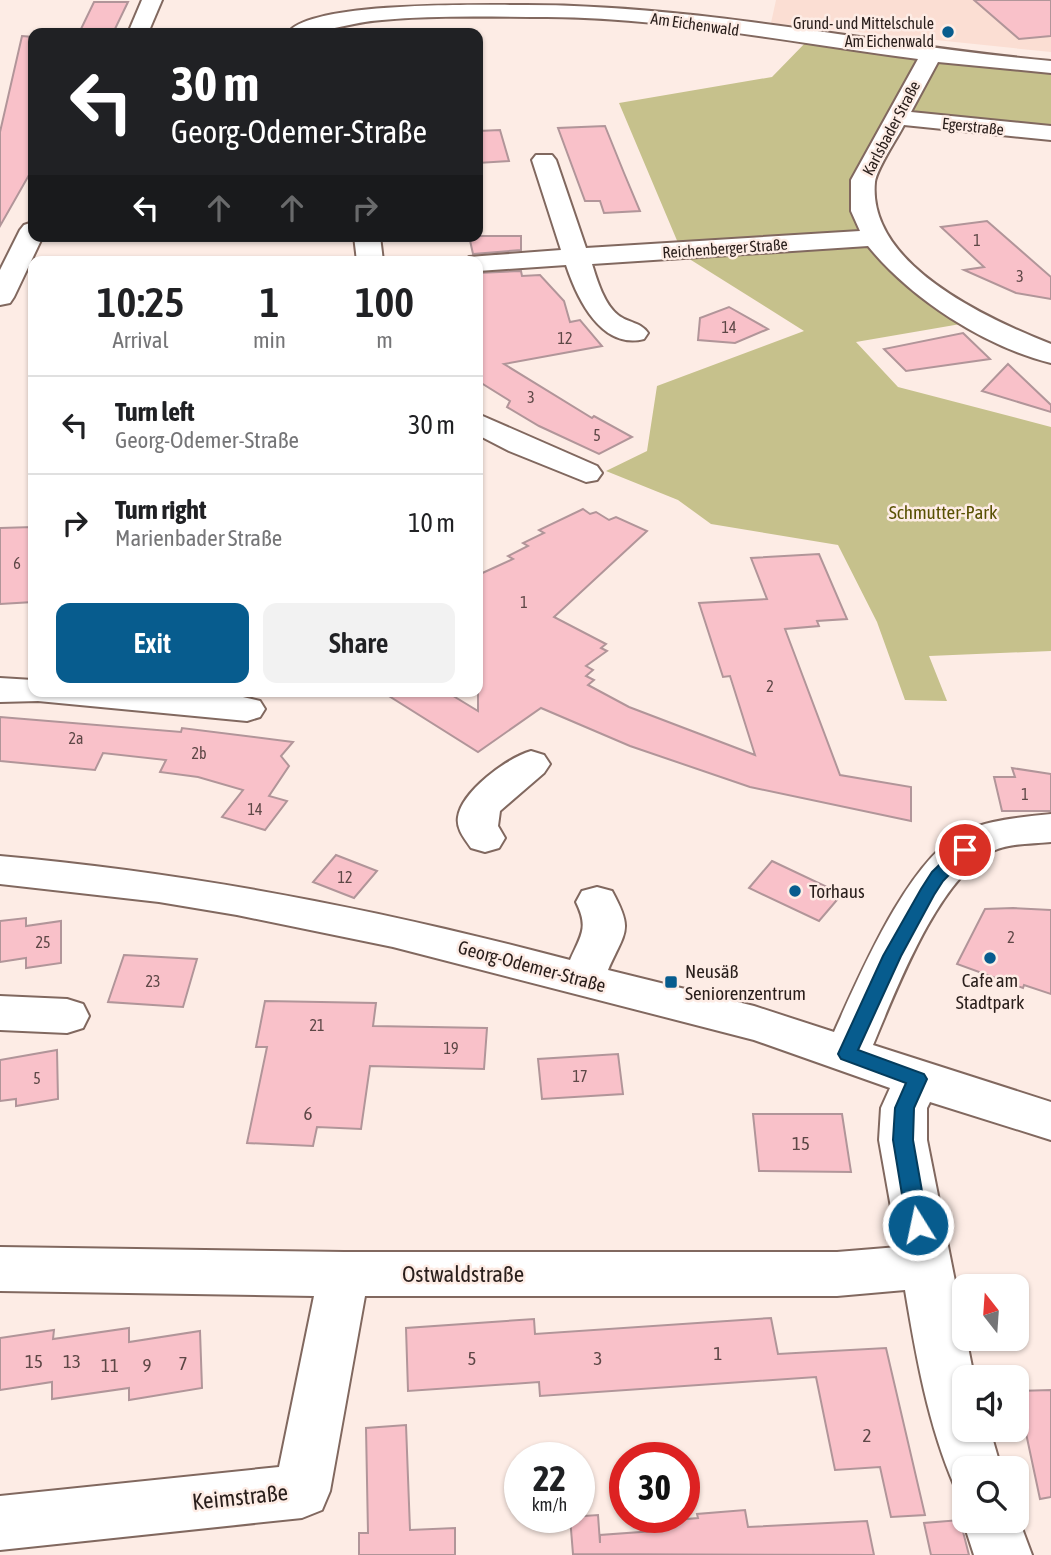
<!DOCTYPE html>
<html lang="en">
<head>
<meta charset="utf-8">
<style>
  :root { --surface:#fff; --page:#f2f2f2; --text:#202124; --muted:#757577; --line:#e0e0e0; --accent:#075c8e }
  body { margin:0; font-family:"Asap Condensed",sans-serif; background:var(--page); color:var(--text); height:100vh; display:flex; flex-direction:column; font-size:26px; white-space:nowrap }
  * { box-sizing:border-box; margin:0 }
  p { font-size:23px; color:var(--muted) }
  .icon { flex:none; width:38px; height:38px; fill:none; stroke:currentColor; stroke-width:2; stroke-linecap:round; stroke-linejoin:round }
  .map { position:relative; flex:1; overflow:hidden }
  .side { position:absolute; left:28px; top:256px; width:455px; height:441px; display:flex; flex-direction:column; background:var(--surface); border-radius:14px; box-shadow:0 2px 5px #0004 }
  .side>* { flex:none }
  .hud { position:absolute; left:28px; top:28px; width:455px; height:214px; border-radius:14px; box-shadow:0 2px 5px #0004; background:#202124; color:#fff; overflow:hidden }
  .needle { width:46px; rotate:343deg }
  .tools { position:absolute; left:952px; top:1274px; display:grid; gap:14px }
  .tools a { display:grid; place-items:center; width:77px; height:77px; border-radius:14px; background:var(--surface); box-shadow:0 2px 5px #0004; font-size:35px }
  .speed { position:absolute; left:504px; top:1442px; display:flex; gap:14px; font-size:35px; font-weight:700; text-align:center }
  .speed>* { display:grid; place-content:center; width:91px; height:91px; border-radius:50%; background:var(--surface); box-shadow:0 2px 5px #0004; line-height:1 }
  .speed small { font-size:18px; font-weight:400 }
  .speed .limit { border:10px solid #d22; background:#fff; color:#111 }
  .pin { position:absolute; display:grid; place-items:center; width:60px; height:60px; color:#fff; margin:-30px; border:4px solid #fff; border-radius:50%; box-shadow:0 2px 7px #0007 }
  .me { position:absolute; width:77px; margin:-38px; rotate:350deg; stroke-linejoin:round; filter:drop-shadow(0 0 5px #0008) }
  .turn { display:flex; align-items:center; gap:24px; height:147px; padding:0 28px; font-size:32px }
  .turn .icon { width:91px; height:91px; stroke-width:2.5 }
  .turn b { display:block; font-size:49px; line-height:60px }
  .lanes { display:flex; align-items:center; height:66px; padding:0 28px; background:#0003; justify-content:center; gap:35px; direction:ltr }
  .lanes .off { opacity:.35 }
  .eta { display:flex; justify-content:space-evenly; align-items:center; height:119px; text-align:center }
  .eta b { font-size:42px; font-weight:600; line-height:49px }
  .cta { display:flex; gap:14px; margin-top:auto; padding:14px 28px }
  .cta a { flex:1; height:80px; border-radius:14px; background:var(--accent); color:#fff; font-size:28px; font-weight:600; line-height:80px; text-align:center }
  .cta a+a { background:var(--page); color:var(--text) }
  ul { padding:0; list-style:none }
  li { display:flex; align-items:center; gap:21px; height:98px; padding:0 28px; border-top:2px solid var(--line) }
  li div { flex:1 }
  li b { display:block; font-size:26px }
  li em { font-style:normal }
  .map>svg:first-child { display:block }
  .built { fill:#fbded3 }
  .green { fill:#c6c18c }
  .building { fill:#f9c1c9; stroke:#b19599; stroke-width:2 }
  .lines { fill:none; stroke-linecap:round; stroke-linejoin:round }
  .minor-casing { stroke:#81685f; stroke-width:4 }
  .minor { fill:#fff; fill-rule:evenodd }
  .route { fill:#075c8e; stroke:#053c5c; stroke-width:2 }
  .poi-dot { fill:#075c8e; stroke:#fdece5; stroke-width:2.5 }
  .labels { text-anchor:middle; stroke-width:5; stroke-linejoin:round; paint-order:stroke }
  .far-poi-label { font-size:16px; fill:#291e1b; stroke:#fdece5; text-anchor:end }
  .far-street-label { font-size:16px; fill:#291e1b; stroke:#fdece5 }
  .number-label { font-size:16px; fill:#5d4746 }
  .park-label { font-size:19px; fill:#595103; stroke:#fdece5 }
  .poi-label { font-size:19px; fill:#291e1b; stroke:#fdece5; text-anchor:start }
  .street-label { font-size:19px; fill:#291e1b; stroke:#fdece5 }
  .near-number-label { font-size:19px; fill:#5d4746 }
  .near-street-label { font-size:23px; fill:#291e1b; stroke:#fdece5 }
</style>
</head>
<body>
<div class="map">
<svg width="1051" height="1555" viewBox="0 0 1051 1555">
  <rect width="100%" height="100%" fill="#fdece5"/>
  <polygon class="built" points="776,0 1051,0 1051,52 771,23"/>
  <polygon class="green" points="809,39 1051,67 1051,133 896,118 872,161 875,238 978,321 856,342 898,387 1051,427 1051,651 929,656 947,701 905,700 877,622 838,545 711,524 678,500 606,471 647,451 657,386 804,331 691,260 681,250 619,103 772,77"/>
  <g class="building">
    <polygon points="974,0 1051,0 1051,36 1019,39"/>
    <polygon points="94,2 128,2 114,31 80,31"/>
    <polygon points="22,36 33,37 33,168 0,226 0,132"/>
    <polygon points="605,126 624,173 640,211 604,213 600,201 585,201 558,128"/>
    <polygon points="500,130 509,161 478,163 478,131"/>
    <polygon points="987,221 1051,277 1051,299 1016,293 964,270 984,267 941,227"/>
    <polygon points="469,236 521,236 521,250 473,254"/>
    <polygon points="521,271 522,276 540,275 564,301 570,322 580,320 602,346 504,364 592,418 594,416 632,437 599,454 539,426 507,407 510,401 478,381 478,273"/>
    <polygon points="729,307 768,329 735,343 698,340 700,318"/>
    <polygon points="963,333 990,359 906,371 884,349"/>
    <polygon points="1008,364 1051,405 1051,412 982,391"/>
    <polygon points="583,509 590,514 596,512 609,520 616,517 647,531 554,617 606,644 601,648 607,651 586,666 593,670 586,676 594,680 588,685 629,707 755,755 730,676 723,677 699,603 767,599 751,558 819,554 847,619 817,621 819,626 785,629 840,775 911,787 911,821 750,787 630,746 541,708 478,752 381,691 445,691 478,711 478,575 513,559 508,556 528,546 523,543 544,533 539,530"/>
    <polygon points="33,527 33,602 0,604 0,528"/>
    <polygon points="0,717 181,732 182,728 293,742 281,756 289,766 269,796 287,801 265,830 222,817 243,790 198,777 160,772 166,760 103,753 95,770 0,761"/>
    <polygon points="1012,768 1051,774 1051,811 1002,811 994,777 1015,777"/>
    <polygon points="336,855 377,871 354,898 313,882"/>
    <polygon points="772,861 842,894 819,921 749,888"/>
    <polygon points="1013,908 1051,910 1051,994 1024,985 1023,988 957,964 985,909"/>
    <polygon points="26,918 26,926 61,921 61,963 26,968 26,958 0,962 0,921"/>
    <polygon points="124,955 197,959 183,1007 108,1002"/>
    <polygon points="265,1001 376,1003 373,1026 487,1028 484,1069 370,1066 361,1129 317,1127 313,1146 247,1143 267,1047 256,1047"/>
    <polygon points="57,1050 58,1099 16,1106 16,1099 0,1101 0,1060"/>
    <polygon points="618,1054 623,1094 542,1099 538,1059"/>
    <polygon points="753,1114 842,1114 851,1172 759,1171"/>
    <polygon points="771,1318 778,1354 886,1348 925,1515 891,1517 880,1467 835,1470 816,1377 540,1396 539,1382 408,1391 406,1328 534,1319 535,1334"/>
    <polygon points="129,1328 129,1342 200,1331 202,1388 129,1400 129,1388 52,1399 52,1382 0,1390 0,1338 54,1330 53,1339"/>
    <polygon points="1051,1390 1051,1497 1040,1499 1017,1391"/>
    <polygon points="406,1425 410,1530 455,1528 455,1555 359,1555 359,1533 368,1533 366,1428"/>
    <polygon points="745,1510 748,1527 867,1521 874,1555 573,1554 570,1517 598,1515 600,1543 600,1535 654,1531 652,1522 698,1518 697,1514"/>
    <polygon points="960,1520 969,1555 931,1555 924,1523"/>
  </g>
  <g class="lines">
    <defs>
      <g id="minor">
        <polygon points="142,0 162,0 148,33 128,33"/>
        <path d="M 526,5 C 702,5 876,45 1051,61 L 1051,73 L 938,62 L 911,112 L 1051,126 L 1051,140 L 904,125 C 897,139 877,168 875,182 C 867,265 988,319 1051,344 L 1051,363 C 984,346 911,299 868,246 L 592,264 C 597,280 604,304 618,315 C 628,323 641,322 648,333 L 644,339 C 601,350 577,298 566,265 L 478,271 L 478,261 L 466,261 L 469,257 L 561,250 L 532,160 L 536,155 L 552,155 L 556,160 L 586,248 L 860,231 L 851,211 L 851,180 L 918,59 C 795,43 671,18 547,17 C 492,17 436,15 382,20 C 350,22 320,35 288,33 C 310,1 484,5 526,5 Z"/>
        <polygon points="33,222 33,236 43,236 14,297 10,303 0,305 0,270 20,230 24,225"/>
        <polygon points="354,236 380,236 383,261 357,261"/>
        <polygon points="478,414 597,466 602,473 597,480 586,482 509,451 478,435"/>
        <path d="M 0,678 L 33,680 L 33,691 C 103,691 194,683 260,701 L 265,709 L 260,717 L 247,721 L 38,701 L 0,702 Z"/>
        <path d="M 531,751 L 544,755 L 550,764 L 544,773 L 500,811 L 498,826 L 505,838 L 499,848 L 485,852 L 471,848 C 465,839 456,829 458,817 C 462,791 507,758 531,751 Z"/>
        <path d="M 1051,814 L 1051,842 C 1032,844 1010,843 993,851 C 938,878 896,991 873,1045 L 1051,1102 L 1051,1140 L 930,1102 L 927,1108 L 927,1140 L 974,1377 L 964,1377 L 964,1430 L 990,1430 L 1001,1468 L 964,1468 L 964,1490 L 955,1487 C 928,1425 916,1356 905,1290 L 837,1296 L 365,1296 L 330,1491 L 322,1510 L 302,1518 L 0,1550 L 0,1496 L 279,1467 L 314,1296 L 0,1291 L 0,1247 L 344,1252 L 837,1252 L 898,1247 L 879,1140 L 881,1108 L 890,1088 L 754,1040 L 393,947 L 237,915 L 159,902 L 0,884 L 0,856 C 193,873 382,910 570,960 C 581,935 589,928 576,902 L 582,891 L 597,887 L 612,891 C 634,931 625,931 608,970 L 754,1006 L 834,1032 C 859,977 910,854 967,830 C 994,819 1023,817 1051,814 Z"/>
        <polygon points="0,996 67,999 83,1004 89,1016 83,1028 67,1033 0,1030"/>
        <polygon points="1017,1515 1032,1555 974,1555 963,1521 964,1518 964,1521 1017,1521"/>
      </g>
    </defs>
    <use href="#minor" class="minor-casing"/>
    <use href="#minor" class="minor"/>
  </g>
  <polygon class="route" points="965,844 973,850 943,881 934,895 901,956 858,1050 924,1074 927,1079 914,1108 913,1140 928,1225 925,1231 918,1233 910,1231 907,1225 893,1140 895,1108 906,1083 841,1059 838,1054 883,956 921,889 932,872 959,846"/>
  <g class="poi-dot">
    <circle cx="948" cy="32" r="7"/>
    <circle cx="795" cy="891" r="7"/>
    <circle cx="990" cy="958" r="7"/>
    <rect x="664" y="975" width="14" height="14" rx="3.5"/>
  </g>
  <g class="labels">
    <g class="far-poi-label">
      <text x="934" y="29">Grund- und Mittelschule<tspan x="934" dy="18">Am Eichenwald</tspan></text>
    </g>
    <g class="far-street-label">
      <text transform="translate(695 24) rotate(8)" y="6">Am Eichenwald</text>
      <text transform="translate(973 126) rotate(6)" y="6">Egerstraße</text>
      <text transform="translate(891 128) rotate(-62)" y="6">Karlsbader Straße</text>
      <text transform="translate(725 248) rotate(-4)" y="6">Reichenberger Straße</text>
    </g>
    <g class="number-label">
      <text x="977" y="246">1</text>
      <text x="1020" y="282">3</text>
      <text x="729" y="333">14</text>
      <text x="565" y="344">12</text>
      <text x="531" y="403">3</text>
      <text x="597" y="441">5</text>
      <text x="17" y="569">6</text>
      <text x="524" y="608">1</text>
      <text x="770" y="692">2</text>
      <text x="76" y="744">2a</text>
      <text x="199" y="759">2b</text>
      <text x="1025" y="800">1</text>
      <text x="255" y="815">14</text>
      <text x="345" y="883">12</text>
      <text x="1011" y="943">2</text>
      <text x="43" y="948">25</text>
      <text x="153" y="987">23</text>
      <text x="317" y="1031">21</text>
      <text x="451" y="1054">19</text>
      <text x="580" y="1082">17</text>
      <text x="37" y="1084">5</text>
    </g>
    <g class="park-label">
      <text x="943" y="519">Schmutter-Park</text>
    </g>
    <g class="poi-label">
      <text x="809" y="898">Torhaus</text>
      <text x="685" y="978">Neusäß<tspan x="685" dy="22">Seniorenzentrum</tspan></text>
      <text x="990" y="987" text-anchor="middle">Cafe am<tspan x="990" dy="22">Stadtpark</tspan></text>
    </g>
    <g class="street-label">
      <text transform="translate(532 966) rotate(15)" y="7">Georg-Odemer-Straße</text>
    </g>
    <g class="near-number-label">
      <text x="308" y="1120">6</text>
      <text x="801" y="1150">15</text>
      <text x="718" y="1360">1</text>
      <text x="472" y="1365">5</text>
      <text x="598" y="1365">3</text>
      <text x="34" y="1368">15</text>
      <text x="72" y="1368">13</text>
      <text x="183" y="1370">7</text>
      <text x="110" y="1372">11</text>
      <text x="147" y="1372">9</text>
      <text x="867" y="1442">2</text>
    </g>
    <g class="near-street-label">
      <text x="463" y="1282">Ostwaldstraße</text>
      <text transform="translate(240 1497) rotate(-6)" y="8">Keimstraße</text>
    </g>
  </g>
</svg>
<div class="tools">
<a><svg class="needle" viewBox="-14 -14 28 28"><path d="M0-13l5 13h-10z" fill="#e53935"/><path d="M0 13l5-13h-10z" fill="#757577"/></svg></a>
<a><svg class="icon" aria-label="sound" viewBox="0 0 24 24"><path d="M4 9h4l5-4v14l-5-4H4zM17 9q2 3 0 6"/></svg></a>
<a><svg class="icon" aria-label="search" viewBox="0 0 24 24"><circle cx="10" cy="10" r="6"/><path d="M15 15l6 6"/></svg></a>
</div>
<div class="speed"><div>22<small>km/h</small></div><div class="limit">30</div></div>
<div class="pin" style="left:965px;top:850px;background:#d93025"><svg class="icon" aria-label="arrive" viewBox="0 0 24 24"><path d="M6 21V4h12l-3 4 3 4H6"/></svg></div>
<svg class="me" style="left:918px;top:1225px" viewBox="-20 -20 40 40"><circle r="17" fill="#075c8e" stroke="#fff" stroke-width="3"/><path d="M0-11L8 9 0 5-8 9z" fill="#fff"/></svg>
<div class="hud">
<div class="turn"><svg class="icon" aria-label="left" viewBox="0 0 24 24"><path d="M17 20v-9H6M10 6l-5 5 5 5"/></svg><div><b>30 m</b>Georg-Odemer-Straße</div></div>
<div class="lanes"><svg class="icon" aria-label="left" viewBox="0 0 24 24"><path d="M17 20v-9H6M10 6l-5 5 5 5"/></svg><svg class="icon off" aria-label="ahead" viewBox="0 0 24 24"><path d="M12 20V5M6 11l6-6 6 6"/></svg><svg class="icon off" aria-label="ahead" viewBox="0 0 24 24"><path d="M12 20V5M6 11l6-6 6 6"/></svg><svg class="icon off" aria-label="right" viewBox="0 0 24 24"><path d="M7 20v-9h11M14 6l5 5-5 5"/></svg></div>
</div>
<section class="side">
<div class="eta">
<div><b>10:25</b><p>Arrival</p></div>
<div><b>1</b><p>min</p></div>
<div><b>100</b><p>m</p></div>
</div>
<ul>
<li><svg class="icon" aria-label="left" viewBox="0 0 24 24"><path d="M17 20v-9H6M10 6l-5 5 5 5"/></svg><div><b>Turn left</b><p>Georg-Odemer-Straße</p></div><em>30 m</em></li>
<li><svg class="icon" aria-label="right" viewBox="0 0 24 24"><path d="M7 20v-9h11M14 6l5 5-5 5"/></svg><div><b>Turn right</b><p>Marienbader Straße</p></div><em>10 m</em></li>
</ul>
<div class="cta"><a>Exit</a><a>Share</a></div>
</section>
</div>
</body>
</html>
